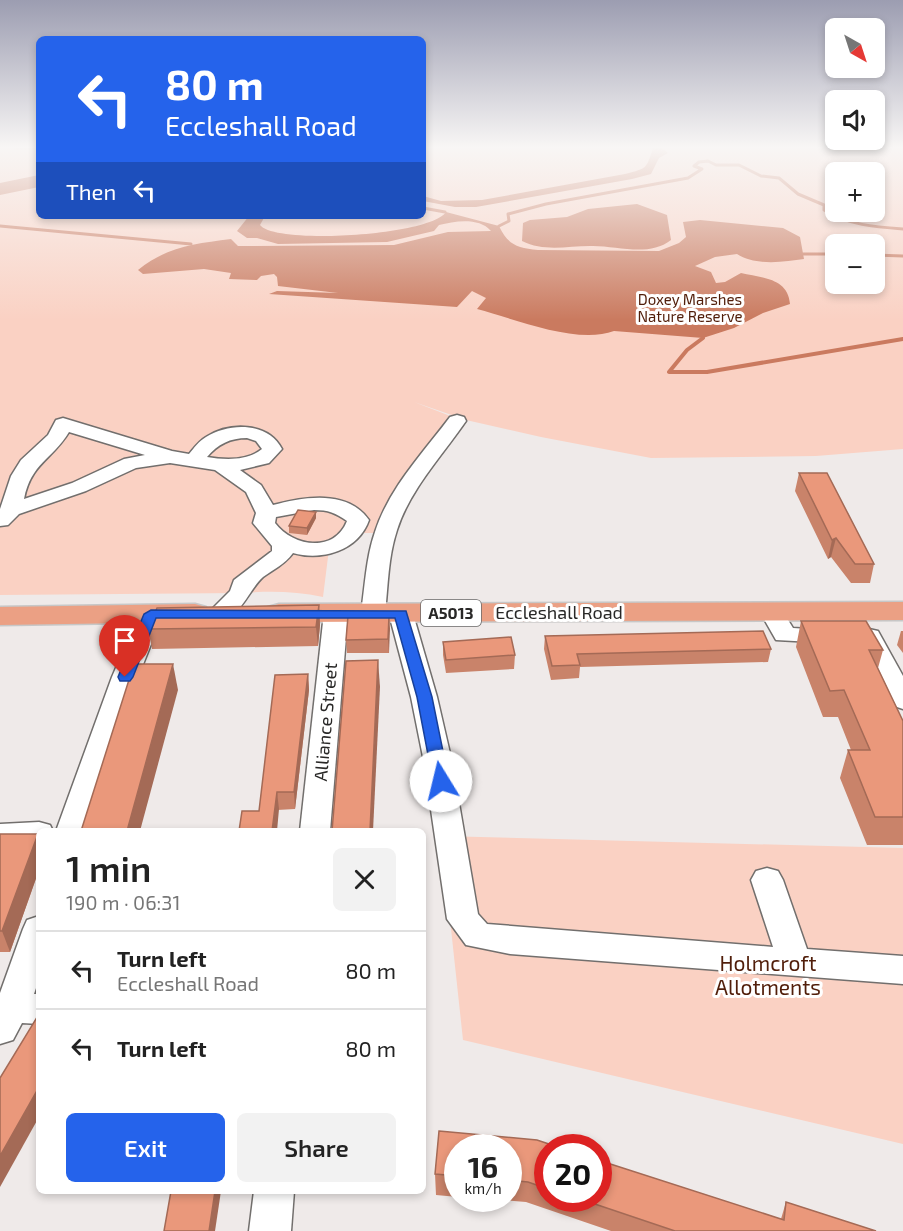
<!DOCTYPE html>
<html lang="en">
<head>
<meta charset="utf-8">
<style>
  :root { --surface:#fff; --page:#f2f2f2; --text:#222; --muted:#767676; --line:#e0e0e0; --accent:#2563eb }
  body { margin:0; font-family:"Exo 2",sans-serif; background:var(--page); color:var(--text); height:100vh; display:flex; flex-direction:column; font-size:22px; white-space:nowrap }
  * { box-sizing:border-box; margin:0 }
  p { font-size:20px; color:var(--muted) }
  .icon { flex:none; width:33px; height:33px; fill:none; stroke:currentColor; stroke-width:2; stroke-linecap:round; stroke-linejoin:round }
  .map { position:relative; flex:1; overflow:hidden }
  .drawer { position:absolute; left:36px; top:828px; width:390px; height:366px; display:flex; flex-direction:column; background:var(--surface); border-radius:9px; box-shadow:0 3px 9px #0003 }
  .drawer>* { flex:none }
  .guide { position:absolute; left:36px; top:36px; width:390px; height:183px; border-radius:9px; box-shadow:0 3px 9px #0003; background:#2563eb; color:#fff; overflow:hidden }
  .needle { width:39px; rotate:141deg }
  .controls { position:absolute; left:825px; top:18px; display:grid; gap:12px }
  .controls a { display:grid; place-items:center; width:60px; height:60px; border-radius:9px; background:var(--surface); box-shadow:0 3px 9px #0003; font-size:30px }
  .speed { position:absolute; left:444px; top:1134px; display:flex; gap:12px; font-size:30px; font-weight:700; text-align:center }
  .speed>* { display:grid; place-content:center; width:78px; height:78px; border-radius:50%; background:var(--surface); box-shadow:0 3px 9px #0003; line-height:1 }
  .speed small { font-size:15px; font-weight:400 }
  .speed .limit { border:9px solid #d22; background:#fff; color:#111 }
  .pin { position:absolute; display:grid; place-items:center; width:51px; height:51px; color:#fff; margin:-62px -26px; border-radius:50% 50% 50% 0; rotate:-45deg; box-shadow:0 0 6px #0007 }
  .pin .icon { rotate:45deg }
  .me { position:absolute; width:66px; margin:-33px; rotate:351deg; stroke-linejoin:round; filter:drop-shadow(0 0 4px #0008) }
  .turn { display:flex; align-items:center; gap:21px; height:126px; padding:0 30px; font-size:27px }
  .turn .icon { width:78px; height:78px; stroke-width:2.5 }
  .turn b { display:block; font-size:42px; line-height:51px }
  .then { display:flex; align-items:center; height:57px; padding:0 30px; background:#0003; gap:12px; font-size:22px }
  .round { display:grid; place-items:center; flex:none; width:63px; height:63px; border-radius:9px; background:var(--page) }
  .summary { display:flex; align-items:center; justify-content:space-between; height:102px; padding:0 30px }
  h1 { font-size:36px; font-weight:600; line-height:45px }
  .cta { display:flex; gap:12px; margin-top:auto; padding:12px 30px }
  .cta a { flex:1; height:69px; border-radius:9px; background:var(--accent); color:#fff; font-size:24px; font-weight:600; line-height:69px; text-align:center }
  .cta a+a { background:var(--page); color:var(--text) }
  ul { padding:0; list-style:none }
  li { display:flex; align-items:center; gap:18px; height:78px; padding:0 30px; border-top:2px solid var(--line) }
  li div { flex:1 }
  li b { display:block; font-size:22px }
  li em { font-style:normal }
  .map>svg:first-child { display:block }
  .green { fill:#fad1c3; fill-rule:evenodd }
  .water { fill:#ca7a5f }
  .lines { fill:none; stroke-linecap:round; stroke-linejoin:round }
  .stream-far1 { stroke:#ca7a5f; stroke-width:3 }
  .stream { stroke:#ca7a5f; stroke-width:4 }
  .river { fill:#ca7a5f; fill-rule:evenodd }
  .minor-casing { stroke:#726f6d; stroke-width:3 }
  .major-casing { stroke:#c7c7c7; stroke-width:3 }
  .minor { fill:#fff; fill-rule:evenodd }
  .major { fill:#eba084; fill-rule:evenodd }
  .wall { fill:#c9836a }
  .shaded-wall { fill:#a46a56 }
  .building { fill:#ea987b; stroke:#a46a56; stroke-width:1.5 }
  .route { fill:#2563eb; stroke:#184099; stroke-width:1.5 }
  .labels { text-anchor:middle; stroke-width:6; stroke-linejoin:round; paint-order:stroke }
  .far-park-label { font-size:15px; fill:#511e0a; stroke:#fff }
  .shield { fill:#fff; stroke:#696868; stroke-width:1.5 }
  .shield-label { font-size:16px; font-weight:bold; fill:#292827 }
  .street-label { font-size:18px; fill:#292827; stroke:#fff }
  .near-park-label { font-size:21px; fill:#511e0a; stroke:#fff }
</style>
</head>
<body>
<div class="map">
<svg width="903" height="1231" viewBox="0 0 903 1231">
  <rect width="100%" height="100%" fill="#efeae9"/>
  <g class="green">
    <path d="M 0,148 L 39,148 L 39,216 L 423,216 L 423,148 L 903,148 L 903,449 L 816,456 L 651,458 L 541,437 L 466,420 L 414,402 L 453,417 L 380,533 L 358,533 L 329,549 L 323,597 C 295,591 269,591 241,593 L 0,595 ZM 836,172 L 874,172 L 874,212 L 836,212 ZM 836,244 L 874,244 L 874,284 L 836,284 Z"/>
    <polygon points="441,836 903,848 903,1144 463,1040"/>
  </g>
  <g class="water">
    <path d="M 653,148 L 662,148 L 668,153 L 659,158 L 651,174 L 632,179 L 476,207 L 455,207 L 423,201 L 423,196 L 441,201 L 482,200 L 625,174 C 648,168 646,169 653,148 Z"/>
    <path d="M 637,204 L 667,215 L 671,240 C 648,258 616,245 590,246 C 567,246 544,252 522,241 L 523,223 L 530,220 L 567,217 L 588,209 Z"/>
    <path d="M 446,212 L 499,226 C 508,245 517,248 538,250 L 659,251 L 679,243 L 686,237 L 683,222 L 700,220 L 783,228 L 800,237 L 804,259 C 784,262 755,266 737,254 L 715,257 L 695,266 L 711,272 L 716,283 L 725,282 L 741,273 C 762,278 788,278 790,304 L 763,313 L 734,328 L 703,338 L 614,331 C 577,345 515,319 477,309 L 486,298 L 472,291 L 457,307 L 269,294 L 277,291 L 338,293 L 278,286 L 277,277 L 274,274 L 261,276 L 257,280 L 229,279 L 231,273 L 204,269 L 143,274 L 138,270 C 168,246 194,244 231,239 L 238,246 L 394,245 L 448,232 L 491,231 C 479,217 455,221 439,225 L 434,231 L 387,242 L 278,244 L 257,238 L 247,238 L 237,231 L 249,216 L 265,216 L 260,225 C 275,245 430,236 446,212 Z"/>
  </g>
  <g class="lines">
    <g class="stream-far1">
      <polyline points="15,148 39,148"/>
      <polyline points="423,208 445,212"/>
      <polyline points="0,226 191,244"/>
      <path d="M 499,226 L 509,221 L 508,214 L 546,204 L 688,178 L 702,169 L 694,166 L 699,162 L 708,161 L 716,165 L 739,165 L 761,176 L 779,178 L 798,194 L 824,205 L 824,210 C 848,225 875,227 903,229"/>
      <polyline points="803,254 836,254"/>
      <polyline points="874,255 903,256"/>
    </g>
    <polyline class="stream" points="703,338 687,350 669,372 707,372 903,339"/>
    <polygon class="river" points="39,175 39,187 0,195 0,183"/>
    <defs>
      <g id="minor">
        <path d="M 457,415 L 464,417 L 466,421 C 442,456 410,489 397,530 C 388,557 388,586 385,613 L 381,618 L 373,620 L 365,618 L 361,613 C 365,586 366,558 375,532 C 389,488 423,453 450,417 Z"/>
        <path d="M 63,418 L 172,451 L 189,454 C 194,448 199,441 206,437 C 230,422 268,422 282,449 L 269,463 L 240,470 L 261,485 L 273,505 C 304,497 347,489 369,520 C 358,551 322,561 293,553 C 284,565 274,569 263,577 C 247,591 239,625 212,618 L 208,613 L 230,591 L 234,580 L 272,551 L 272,546 L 253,523 L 256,513 L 246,492 L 215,470 L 170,463 L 136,468 L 86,491 L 19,514 L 8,525 L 0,526 L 0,509 L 11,476 L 21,460 L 48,435 L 56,420 ZM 69,432 L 145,455 L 124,459 L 72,483 L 24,499 C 31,463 52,460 69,432 ZM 247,438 L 256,441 L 262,449 C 248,461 225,460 207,457 C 218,444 230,438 247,438 ZM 314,510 C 328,510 336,513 347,521 C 334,554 292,546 275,523 L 276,517 Z"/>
        <polygon points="772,605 780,607 793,628 840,631 843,636 840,641 831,643 776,640 760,612 764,607"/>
        <polygon points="336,606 344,608 348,613 330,831 300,831 324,613 328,608"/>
        <polygon points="151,607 159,609 163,614 138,677 86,831 56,831 112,677 139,614 143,609"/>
        <polygon points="401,607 409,609 413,614 437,697 452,762 478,914 487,924 773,947 751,880 756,871 767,868 778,871 783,880 807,949 903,956 903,984 510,954 466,945 447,919 424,762 411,697 389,614 393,609"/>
        <polygon points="869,629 878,631 903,676 903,709 894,706 890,700 857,636 860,631"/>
        <polygon points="39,822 50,825 53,831 39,831 39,844 0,846 0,824"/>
        <polygon points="39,916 39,979 34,994 39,994 39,1024 22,1023 13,1040 0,1044 0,993 23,929 27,920"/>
        <polygon points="254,1191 294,1191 291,1231 249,1231"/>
      </g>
      <g id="major">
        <polygon points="903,602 903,620 279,622 268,619 264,613 268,607 279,604"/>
        <polygon points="195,604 206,607 210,613 206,619 195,622 0,625 0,607"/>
      </g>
    </defs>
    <use href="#minor" class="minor-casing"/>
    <use href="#major" class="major-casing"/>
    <use href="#minor" class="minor"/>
    <use href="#major" class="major"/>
  </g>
  <g class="wall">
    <polygon points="799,473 874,564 870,583 851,583 831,557 828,559 795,491"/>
    <polygon points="316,512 316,518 307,535 289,533 289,526"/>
    <polygon points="319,605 320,625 318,646 152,649 148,629"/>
    <polygon points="389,616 389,653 347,653 346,640"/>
    <polygon points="801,621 883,650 878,668 903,721 903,845 867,845 840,778 848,750 851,750 838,717 823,717 796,647"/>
    <polygon points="901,631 903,631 903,653 897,645"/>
    <polygon points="545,636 771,649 768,662 580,667 579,678 551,680 544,649"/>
    <polygon points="443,642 515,655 514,669 446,673 443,655"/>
    <polygon points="308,674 309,690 295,809 259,811"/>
    <polygon points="0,834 38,834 39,838 39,870 10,952 0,952"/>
    <polygon points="439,1131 537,1140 561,1148 548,1148 548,1198 598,1198 598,1160 781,1219 786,1202 876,1231 611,1231 526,1202 479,1198 508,1198 508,1148 458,1148 458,1197 436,1195 435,1174"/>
  </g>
  <g class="shaded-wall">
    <polygon points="316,512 316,518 307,535 307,528"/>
    <polygon points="836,538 831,557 828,559 832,540"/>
    <polygon points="319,605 320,625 318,646 316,627"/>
    <polygon points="389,616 390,629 389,653 388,639"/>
    <polygon points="378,660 380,687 373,831 370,831"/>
    <polygon points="173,664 178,690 140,831 127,831"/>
    <polygon points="308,674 309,690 295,809 294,792"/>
    <polygon points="277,792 279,809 277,831 272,831"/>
    <polygon points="38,834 39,838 39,870 10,952 2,931"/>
    <polygon points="39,1087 39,1117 0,1187 0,1156"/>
    <polygon points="215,1191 221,1191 215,1231 209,1231"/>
  </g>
  <g class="building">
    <polygon points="799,473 827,473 874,564 855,564 836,538 832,540"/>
    <polygon points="298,510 316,512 307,528 289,526"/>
    <polygon points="319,605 316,627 148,629 157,608"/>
    <polygon points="348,616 389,616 388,639 346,640"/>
    <polygon points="801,621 866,621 883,650 869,650 903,721 903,817 875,817 848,750 870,750 844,690 830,691"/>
    <polygon points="763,631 771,649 577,654 580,665 552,666 545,636"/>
    <polygon points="511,637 515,655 446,660 443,642"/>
    <polygon points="378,660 370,831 332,831 346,661"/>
    <polygon points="134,664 173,664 127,831 81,831"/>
    <polygon points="308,674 294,792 277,792 272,831 239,831 242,811 259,811 275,675"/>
    <polygon points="0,834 38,834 2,931 0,931"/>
    <polygon points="39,1014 39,1087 0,1156 0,1078"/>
    <polygon points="439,1131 537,1140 561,1148 548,1148 548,1189 528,1182 508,1180 508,1148 458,1148 458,1176 435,1174"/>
    <polygon points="598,1160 784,1220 786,1202 876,1231 675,1231 577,1198 598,1198"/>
    <polygon points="171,1191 215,1191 209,1231 164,1231"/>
  </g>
  <linearGradient id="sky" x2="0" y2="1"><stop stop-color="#9c9db1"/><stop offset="0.46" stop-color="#f8f6f5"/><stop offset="1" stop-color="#f8f6f5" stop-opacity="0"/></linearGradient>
  <rect width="903" height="320" fill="url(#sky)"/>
  <polygon class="route" points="151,610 406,611 432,697 449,781 446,785 435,785 433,781 417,697 395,618 156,618 133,677 130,681 120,681 118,677 144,614"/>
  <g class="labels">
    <g class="far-park-label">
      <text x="690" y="305">Doxey Marshes<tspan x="690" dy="17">Nature Reserve</tspan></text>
    </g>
    <rect class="shield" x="421" y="600" width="60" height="26" rx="4.5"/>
    <g class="shield-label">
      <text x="451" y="619">A5013</text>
    </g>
    <g class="street-label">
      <text x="559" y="619">Eccleshall Road</text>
      <text transform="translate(326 722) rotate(-85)" y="6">Alliance Street</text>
    </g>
    <g class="near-park-label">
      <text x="768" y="971">Holmcroft<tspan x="768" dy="24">Allotments</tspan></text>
    </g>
  </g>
</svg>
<div class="controls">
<a><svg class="needle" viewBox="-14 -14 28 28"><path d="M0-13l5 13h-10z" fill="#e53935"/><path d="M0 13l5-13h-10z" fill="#767676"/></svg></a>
<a><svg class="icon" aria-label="sound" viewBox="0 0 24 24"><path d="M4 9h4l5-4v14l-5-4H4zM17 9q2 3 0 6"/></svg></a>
<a>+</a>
<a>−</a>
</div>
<div class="speed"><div>16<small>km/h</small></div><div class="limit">20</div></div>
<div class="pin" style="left:125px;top:677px;background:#d93025"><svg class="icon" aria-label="arrive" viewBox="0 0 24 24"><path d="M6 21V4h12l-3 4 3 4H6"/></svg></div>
<svg class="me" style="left:441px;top:781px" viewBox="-20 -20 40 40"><circle r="19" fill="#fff"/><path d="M0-13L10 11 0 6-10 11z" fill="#2563eb"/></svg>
<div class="guide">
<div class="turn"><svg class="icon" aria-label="left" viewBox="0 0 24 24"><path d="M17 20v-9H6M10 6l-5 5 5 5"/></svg><div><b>80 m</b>Eccleshall Road</div></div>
<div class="then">Then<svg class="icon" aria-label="left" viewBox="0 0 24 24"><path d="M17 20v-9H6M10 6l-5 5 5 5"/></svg></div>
</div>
<section class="drawer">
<div class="summary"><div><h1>1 min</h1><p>190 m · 06:31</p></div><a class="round"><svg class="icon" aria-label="close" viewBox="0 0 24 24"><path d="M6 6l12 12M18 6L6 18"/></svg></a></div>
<ul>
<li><svg class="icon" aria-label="left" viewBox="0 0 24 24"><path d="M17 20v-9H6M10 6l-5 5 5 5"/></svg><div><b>Turn left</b><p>Eccleshall Road</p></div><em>80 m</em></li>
<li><svg class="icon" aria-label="left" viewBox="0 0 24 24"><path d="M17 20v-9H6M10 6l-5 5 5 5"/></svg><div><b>Turn left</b></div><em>80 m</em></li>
</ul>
<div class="cta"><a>Exit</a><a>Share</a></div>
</section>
</div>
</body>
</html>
